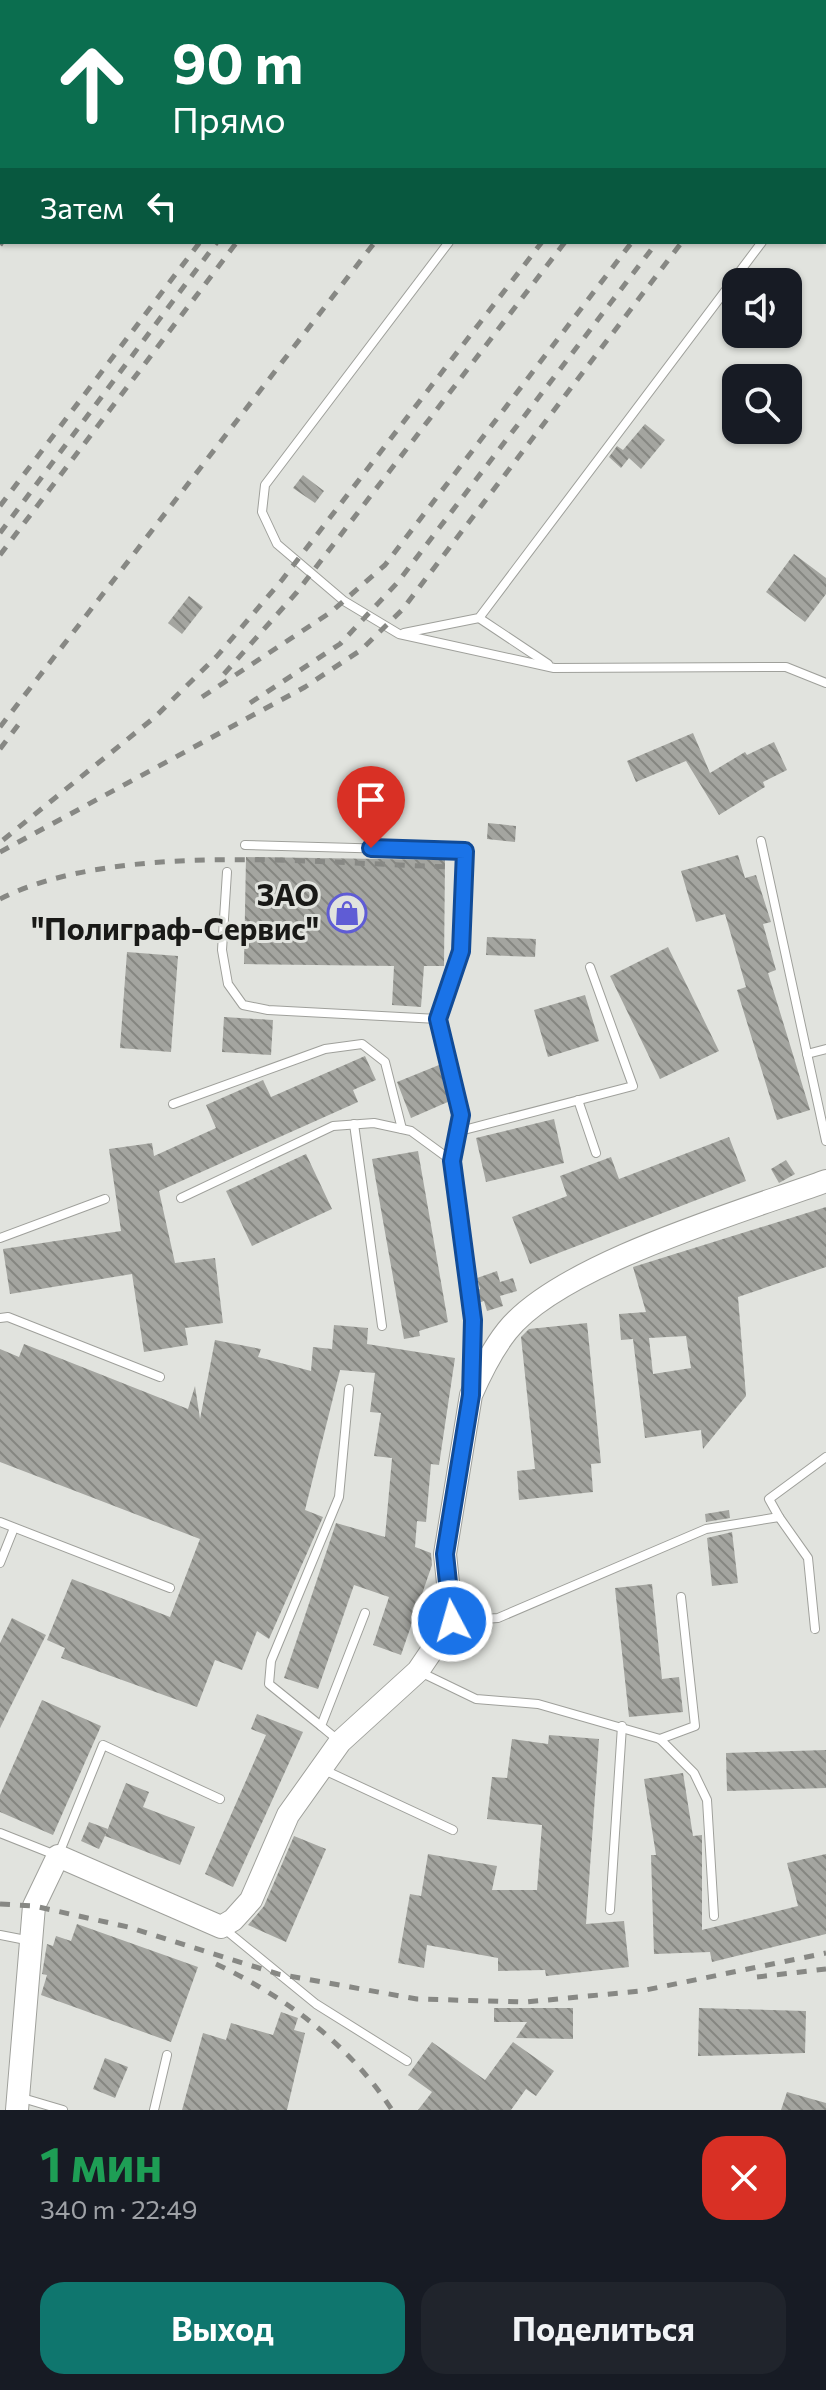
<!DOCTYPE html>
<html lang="ru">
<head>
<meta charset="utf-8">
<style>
  :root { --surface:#171b24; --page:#20242c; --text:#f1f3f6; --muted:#9ea1a6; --accent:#0f766e }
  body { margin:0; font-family:Commissioner,sans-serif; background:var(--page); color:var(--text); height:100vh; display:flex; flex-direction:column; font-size:30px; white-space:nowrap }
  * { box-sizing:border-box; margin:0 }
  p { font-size:26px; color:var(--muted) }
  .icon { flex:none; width:44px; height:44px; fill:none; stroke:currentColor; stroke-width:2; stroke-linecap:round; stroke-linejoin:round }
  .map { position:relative; height:2110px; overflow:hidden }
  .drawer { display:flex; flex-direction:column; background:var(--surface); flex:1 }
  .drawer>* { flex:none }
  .top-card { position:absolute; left:0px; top:0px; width:826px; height:244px; box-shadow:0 2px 6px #0004; background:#0b6e4f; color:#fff; overflow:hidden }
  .tools { position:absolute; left:722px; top:268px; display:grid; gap:16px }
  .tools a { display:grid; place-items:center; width:80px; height:80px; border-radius:16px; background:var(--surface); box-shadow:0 2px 6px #0004; font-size:40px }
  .pin { position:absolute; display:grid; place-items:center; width:68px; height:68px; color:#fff; margin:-82px -34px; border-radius:50% 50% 50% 0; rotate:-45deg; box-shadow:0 0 8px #0007 }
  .pin .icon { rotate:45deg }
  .me { position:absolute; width:88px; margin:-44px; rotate:354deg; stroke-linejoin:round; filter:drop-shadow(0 0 6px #0008) }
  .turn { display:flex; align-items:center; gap:28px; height:168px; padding:0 40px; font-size:36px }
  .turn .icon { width:104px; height:104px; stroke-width:2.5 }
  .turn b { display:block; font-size:56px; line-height:68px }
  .then { display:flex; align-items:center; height:76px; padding:0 40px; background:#0003; gap:16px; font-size:30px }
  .round { display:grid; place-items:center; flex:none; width:84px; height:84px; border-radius:24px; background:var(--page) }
  .head { display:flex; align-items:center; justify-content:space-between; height:136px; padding:0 40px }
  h1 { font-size:48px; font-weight:700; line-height:60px; color:#1e9e55 }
  .action { display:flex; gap:16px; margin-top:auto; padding:16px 40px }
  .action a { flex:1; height:92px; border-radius:24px; background:var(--accent); color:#fff; font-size:32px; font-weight:700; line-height:92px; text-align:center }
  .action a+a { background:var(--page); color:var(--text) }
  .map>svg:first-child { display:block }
  .building { fill:url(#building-back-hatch); fill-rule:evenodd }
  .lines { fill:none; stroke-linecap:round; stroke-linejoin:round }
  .lane-casing { stroke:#9fa09b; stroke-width:10 }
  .secondary-casing { stroke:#9fa09b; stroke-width:24 }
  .lane { stroke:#fff; stroke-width:8 }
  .secondary { stroke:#fff; stroke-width:22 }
  .rail { stroke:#878884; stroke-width:5; stroke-dasharray:10 10; stroke-linecap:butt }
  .route-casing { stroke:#114b97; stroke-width:20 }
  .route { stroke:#1a73e8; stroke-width:14 }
  .labels { text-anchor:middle; stroke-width:6; stroke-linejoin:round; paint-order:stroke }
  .poi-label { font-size:30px; font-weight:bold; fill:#191917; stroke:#e1e3de; text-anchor:end }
</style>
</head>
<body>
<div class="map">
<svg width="826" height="2110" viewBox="0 0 826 2110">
  <defs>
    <pattern id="building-back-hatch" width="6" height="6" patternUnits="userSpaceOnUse" patternTransform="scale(2)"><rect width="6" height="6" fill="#a4a5a0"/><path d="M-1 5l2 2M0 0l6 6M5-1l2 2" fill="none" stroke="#858681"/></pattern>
  </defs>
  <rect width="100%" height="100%" fill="#e1e3de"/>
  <g class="building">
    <polygon points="645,424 665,440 641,469 629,458 621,468 609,457 617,446 623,450"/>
    <polygon points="303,475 324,491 315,503 293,488"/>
    <polygon points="794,554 826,578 826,594 805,622 766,592"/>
    <polygon points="189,596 203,607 182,634 168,623"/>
    <polygon points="693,733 710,773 745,752 747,755 774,742 787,770 763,782 765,787 719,815 686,761 636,782 627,761"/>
    <polygon points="488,823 516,826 515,842 487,839"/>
    <polygon points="738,855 745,878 756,875 771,922 763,924 776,970 768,973 810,1110 777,1120 737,990 746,987 725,914 696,922 681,871"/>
    <polygon points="246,857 445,860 444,966 424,966 421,1007 392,1005 394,966 244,964"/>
    <polygon points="487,937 536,939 535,957 486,955"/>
    <polygon points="668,947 719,1051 660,1079 610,976"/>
    <polygon points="127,952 178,956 171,1052 120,1048"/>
    <polygon points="585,995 599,1041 548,1057 534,1010"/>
    <polygon points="224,1017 273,1020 271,1055 222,1052"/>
    <polygon points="365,1056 376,1080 353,1090 358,1102 159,1191 175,1263 215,1258 223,1323 185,1328 188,1345 144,1352 132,1274 10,1294 3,1249 121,1231 109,1149 152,1143 154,1156 216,1128 206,1105 263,1080 271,1097"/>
    <polygon points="439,1065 450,1101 411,1118 397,1082"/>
    <polygon points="554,1119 564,1163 486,1182 476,1138"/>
    <polygon points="729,1137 746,1181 530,1264 512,1217 567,1196 560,1176 611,1157 619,1179"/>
    <polygon points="418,1151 448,1322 419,1331 420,1336 404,1339 372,1159"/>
    <polygon points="306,1154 332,1209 252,1246 226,1191"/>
    <polygon points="786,1160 795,1174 779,1183 771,1169"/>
    <path d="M 826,1207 L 826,1267 L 738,1297 L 746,1396 L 703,1449 L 701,1430 L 645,1438 L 633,1339 L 621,1340 L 619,1314 L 646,1312 L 633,1267 ZM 686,1336 L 691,1368 L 653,1374 L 649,1338 Z"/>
    <polygon points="497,1271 500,1282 513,1278 517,1291 500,1296 503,1306 487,1311 484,1301 478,1303 476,1290 480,1289 477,1278"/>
    <polygon points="587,1323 601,1463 591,1464 593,1492 519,1500 517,1471 535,1469 521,1337 529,1329"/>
    <polygon points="334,1325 368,1328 367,1344 455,1358 439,1465 431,1464 426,1522 417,1521 415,1547 431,1553 432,1565 401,1655 373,1645 389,1597 354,1585 318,1689 284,1678 336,1523 385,1537 392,1458 374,1456 381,1413 370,1412 375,1373 340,1370 305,1510 323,1517 269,1639 257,1631 242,1670 215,1660 197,1707 61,1658 65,1648 47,1640 72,1579 170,1617 200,1539 0,1462 0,1349 19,1357 24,1344 188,1409 195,1386 200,1419 215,1340 261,1349 258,1357 311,1371 313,1347 332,1349"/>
    <polygon points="729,1510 730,1518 706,1522 705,1514"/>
    <polygon points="732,1532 738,1583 712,1586 707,1538"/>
    <polygon points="652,1584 662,1679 679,1677 683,1712 629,1717 615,1588"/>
    <polygon points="12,1618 46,1635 0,1728 0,1643"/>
    <polygon points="42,1700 101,1726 53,1835 0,1812 0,1795"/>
    <polygon points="257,1714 303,1732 233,1887 205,1874 266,1735 251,1729"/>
    <polygon points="549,1735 599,1739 586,1924 624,1921 629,1967 546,1976 545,1970 498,1971 498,1958 427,1945 424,1968 398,1963 410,1894 421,1896 428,1854 497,1866 492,1890 537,1890 542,1825 487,1819 492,1777 507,1778 512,1739 548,1744"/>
    <polygon points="826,1750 826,1788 727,1791 726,1753"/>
    <polygon points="683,1773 693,1836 702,1835 702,1930 798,1906 787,1863 826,1854 826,1934 712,1962 710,1952 654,1954 651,1855 656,1855 644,1779"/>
    <polygon points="126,1783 149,1792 143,1807 195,1827 180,1865 105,1836"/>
    <polygon points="89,1822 108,1829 99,1849 81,1841"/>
    <polygon points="294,1836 326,1849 286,1942 248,1925 264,1906"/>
    <polygon points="77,1924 198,1967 171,2042 41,1995 47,1975 42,1974 47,1944 53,1946 56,1936 71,1941"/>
    <polygon points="494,2008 573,2008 573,2039 516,2038 527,2022 494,2022"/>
    <polygon points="699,2008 806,2011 805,2053 698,2056"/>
    <polygon points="281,2012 298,2018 294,2030 305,2033 287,2110 182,2110 203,2033 226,2040 231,2023 273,2035"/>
    <polygon points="432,2042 485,2080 513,2042 554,2071 536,2096 526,2089 511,2110 418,2110 432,2092 408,2075"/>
    <polygon points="105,2058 128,2067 115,2098 93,2089"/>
    <polygon points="787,2092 826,2103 826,2110 781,2110"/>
  </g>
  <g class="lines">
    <defs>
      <g id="lane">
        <polyline points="633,2 634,0"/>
        <polyline points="824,160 826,158"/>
        <polyline points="449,242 265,485 262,512 277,544 344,601 399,634 554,668 786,667 826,683"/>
        <polyline points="479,618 548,664"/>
        <polyline points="404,633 479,618 762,242"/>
        <polyline points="761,841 826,1141"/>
        <polyline points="245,845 465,851 461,951 438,1019 461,1115 452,1161 473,1320 472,1374"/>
        <polyline points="227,872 222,950 228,984 243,1005 268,1010 438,1019"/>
        <polyline points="807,1054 826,1049"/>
        <polyline points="578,1100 596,1153"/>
        <polyline points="173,1104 325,1049 362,1044 385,1062 402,1129"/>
        <polyline points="354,1124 382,1326"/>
        <polyline points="460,1131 633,1086 590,967"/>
        <polyline points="181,1198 333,1126 374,1123 411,1131 452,1161"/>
        <polyline points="0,1238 105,1199"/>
        <polyline points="0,1318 8,1317 160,1377"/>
        <polyline points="779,1517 808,1558 815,1629"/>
        <polyline points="0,1522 170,1588"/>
        <polyline points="0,1563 14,1528"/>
        <polyline points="453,1621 498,1618 706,1529 779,1517 769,1499 826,1457"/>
        <polyline points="418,1671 476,1699 538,1704 660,1739 694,1773 707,1800 714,1916"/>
        <polyline points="321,1726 269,1684 271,1661 339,1497 349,1389"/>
        <polyline points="660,1739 695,1726 681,1597"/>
        <polyline points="339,1741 321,1726 365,1613"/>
        <polyline points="322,1769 453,1830"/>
        <polyline points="0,1833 58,1856 103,1745 220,1799"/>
        <polyline points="610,1910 622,1726"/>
        <polyline points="222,1927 316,2004 407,2061"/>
        <polyline points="0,1935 31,1941"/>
        <polyline points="19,2097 63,2110"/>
        <polyline points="154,2110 167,2055"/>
      </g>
      <path id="secondary" d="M 17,2110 L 34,1906 L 58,1856 L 221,1927 L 233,1920 L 251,1900 L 288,1815 L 340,1742 L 418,1671 L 452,1621 L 445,1554 L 471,1395 C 481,1372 492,1350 507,1331 C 560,1264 744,1211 826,1181"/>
    </defs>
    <use href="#lane" class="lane-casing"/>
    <use href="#secondary" class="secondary-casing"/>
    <use href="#lane" class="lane"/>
    <use href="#secondary" class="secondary"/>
    <g class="rail">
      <polyline points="147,2 148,0"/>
      <polyline points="162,2 164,0"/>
      <polyline points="182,2 183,0"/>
      <polyline points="385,2 387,0"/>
      <polyline points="399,2 401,0"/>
      <polyline points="420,2 421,0"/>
      <polyline points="816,2 817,0"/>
      <polyline points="824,23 826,21"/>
      <polyline points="824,54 826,52"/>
      <polyline points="0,196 2,193"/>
      <polyline points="0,219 2,216"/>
      <polyline points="0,245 2,242"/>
      <polyline points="0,506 200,242"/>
      <polyline points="0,533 217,242"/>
      <polyline points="0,555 237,242"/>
      <polyline points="224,674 297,592 565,242"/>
      <polyline points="202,697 331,612 385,565 632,242"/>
      <polyline points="250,703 340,644 398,582 657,242"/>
      <polyline points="0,727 375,242"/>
      <polyline points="0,749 22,720"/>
      <polyline points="3,840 155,717 217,656 282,580 542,242"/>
      <polyline points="0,852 305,687 361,650 402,610 682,242"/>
      <path d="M 0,899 C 117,840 323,864 453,867"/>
      <polyline points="0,1904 34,1906 128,1927 278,1974 417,1999 526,2002 641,1991 826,1953"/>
      <path d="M 216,1964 C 286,1997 350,2045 392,2110"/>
      <polyline points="757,1977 826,1969"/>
    </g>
  </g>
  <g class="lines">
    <defs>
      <polyline id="route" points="371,848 465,851 461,951 438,1019 461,1115 452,1161 473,1320 471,1395 445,1554 452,1621"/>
    </defs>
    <use href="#route" class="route-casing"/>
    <use href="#route" class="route"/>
  </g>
  <defs>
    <symbol id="shop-ring" viewBox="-11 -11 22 22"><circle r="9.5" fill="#e1e3de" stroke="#5f5cd5" stroke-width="1.5"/><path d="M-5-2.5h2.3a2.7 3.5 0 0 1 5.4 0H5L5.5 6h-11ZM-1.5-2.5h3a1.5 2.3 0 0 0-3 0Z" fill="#5f5cd5"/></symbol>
  </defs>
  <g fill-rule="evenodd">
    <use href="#shop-ring" x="325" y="891" width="44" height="44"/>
  </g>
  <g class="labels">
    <g class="poi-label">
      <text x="319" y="906">ЗАО<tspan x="319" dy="34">"Полиграф-Сервис"</tspan></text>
    </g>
  </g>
</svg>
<div class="tools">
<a><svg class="icon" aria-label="sound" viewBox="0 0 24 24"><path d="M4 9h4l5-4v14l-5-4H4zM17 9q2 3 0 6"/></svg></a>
<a><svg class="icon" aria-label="search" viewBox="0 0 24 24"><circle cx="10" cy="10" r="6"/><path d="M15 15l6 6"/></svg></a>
</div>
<div class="pin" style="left:371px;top:848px;background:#d93025"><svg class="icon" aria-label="arrive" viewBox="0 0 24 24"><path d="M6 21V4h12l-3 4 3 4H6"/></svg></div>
<svg class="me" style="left:452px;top:1621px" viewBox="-20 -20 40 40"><circle r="17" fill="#1a73e8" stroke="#fff" stroke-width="3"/><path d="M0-11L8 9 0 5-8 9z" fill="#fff"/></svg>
<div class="top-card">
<div class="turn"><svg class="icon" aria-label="ahead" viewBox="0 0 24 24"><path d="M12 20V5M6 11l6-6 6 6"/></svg><div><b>90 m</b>Прямо</div></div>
<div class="then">Затем<svg class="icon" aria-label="left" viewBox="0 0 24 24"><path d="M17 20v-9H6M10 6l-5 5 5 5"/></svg></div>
</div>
</div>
<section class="drawer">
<div class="head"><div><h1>1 мин</h1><p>340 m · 22:49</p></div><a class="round" style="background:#d93025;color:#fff"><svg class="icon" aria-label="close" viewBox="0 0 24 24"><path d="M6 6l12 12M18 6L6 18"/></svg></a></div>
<div class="action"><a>Выход</a><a>Поделиться</a></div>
</section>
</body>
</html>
